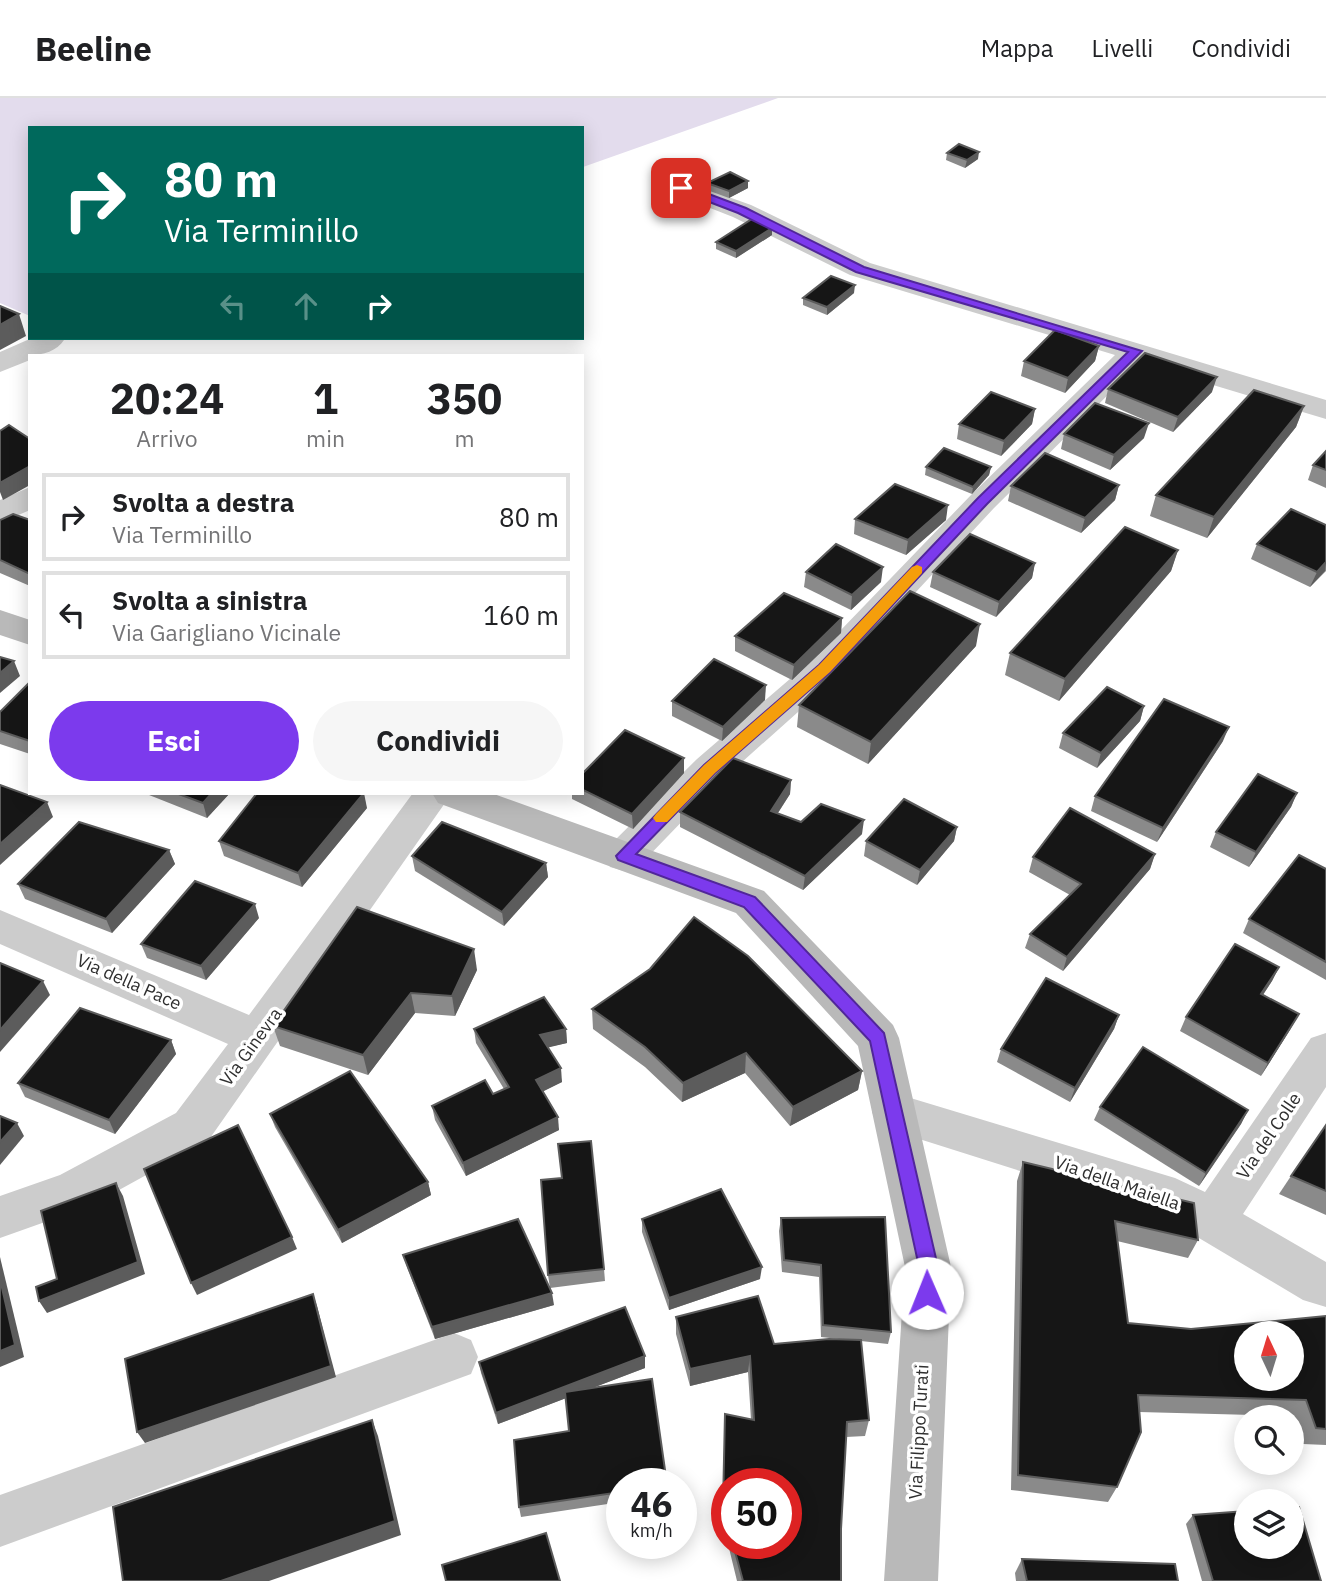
<!DOCTYPE html>
<html lang="it">
<head>
<meta charset="utf-8">
<style>
  :root { --surface:#fff; --page:#f6f6f6; --text:#202124; --muted:#757577; --line:#e0e0e0; --accent:#7c3aed }
  body { margin:0; font-family:"IBM Plex Sans",sans-serif; background:var(--page); color:var(--text); height:100vh; display:flex; flex-direction:column; font-size:26px; white-space:nowrap }
  * { box-sizing:border-box; margin:0 }
  p { font-size:23px; color:var(--muted) }
  .icon { flex:none; width:38px; height:38px; fill:none; stroke:currentColor; stroke-width:2; stroke-linecap:round; stroke-linejoin:round }
  .map { position:relative; flex:1; overflow:hidden }
  .side { position:absolute; left:28px; top:256px; width:556px; height:441px; display:flex; flex-direction:column; background:var(--surface); border-radius:0px; box-shadow:0 4px 18px #0003 }
  .side>* { flex:none }
  .hud { position:absolute; left:28px; top:28px; width:556px; height:214px; border-radius:0px; box-shadow:0 4px 18px #0003; background:#00695c; color:#fff; overflow:hidden }
  .needle { width:46px; rotate:356deg }
  .controls { position:absolute; left:1234px; top:1223px; display:grid; gap:14px }
  .controls a { display:grid; place-items:center; width:70px; height:70px; border-radius:50%; background:var(--surface); box-shadow:0 4px 18px #0003; font-size:35px }
  .speed { position:absolute; left:606px; top:1370px; display:flex; gap:14px; font-size:35px; font-weight:700; text-align:center }
  .speed>* { display:grid; place-content:center; width:91px; height:91px; border-radius:50%; background:var(--surface); box-shadow:0 4px 18px #0003; line-height:1 }
  .speed small { font-size:18px; font-weight:400 }
  .speed .limit { border:10px solid #d22; background:#fff; color:#111 }
  .pin { position:absolute; display:grid; place-items:center; width:60px; height:60px; color:#fff; margin:-30px; border-radius:14px; box-shadow:0 4px 10px #0006 }
  .me { position:absolute; width:77px; margin:-38px; rotate:359deg; stroke-linejoin:round; filter:drop-shadow(0 0 5px #0008) }
  .turn { display:flex; align-items:center; gap:24px; height:147px; padding:0 21px; font-size:32px }
  .turn .icon { width:91px; height:91px; stroke-width:2.5 }
  .turn b { display:block; font-size:49px; line-height:60px }
  .lanes { display:flex; align-items:center; height:66px; padding:0 21px; background:#0003; justify-content:center; gap:35px; direction:ltr }
  .lanes .off { opacity:.35 }
  .eta { display:flex; justify-content:space-evenly; align-items:center; height:119px; text-align:center }
  .eta b { font-size:42px; font-weight:800; line-height:49px }
  .button { display:flex; gap:14px; margin-top:auto; padding:14px 21px }
  .button a { flex:1; height:80px; border-radius:42px; background:var(--accent); color:#fff; font-size:28px; font-weight:800; line-height:80px; text-align:center }
  .button a+a { background:var(--page); color:var(--text) }
  ul { padding:0; list-style:none }
  li { display:flex; align-items:center; gap:21px; height:88px; margin:0 14px 10px; padding:0 7px; border:4px solid var(--line); border-radius:0px }
  li div { flex:1 }
  li b { display:block; font-size:26px }
  li em { font-style:normal }
  header { display:flex; align-items:center; gap:42px; box-sizing:border-box; height:98px; padding:0 35px; background:var(--surface); border-bottom:2px solid var(--line) }
  header strong { font-size:33px }
  nav { display:flex; gap:38px; margin-inline-start:auto; font-size:24px }
  .map>svg:first-child { display:block }
  .green { fill:#e3dced }
  .lines { fill:none; stroke-linecap:round; stroke-linejoin:round }
  .street { fill:#ccc; fill-rule:evenodd }
  .secondary { fill:#b9b9b9; fill-rule:evenodd }
  .wall { fill:#8a8a8a }
  .shaded-wall { fill:#5c5c5c }
  .building { fill:#161616; stroke:#5c5c5c; stroke-width:2; fill-rule:evenodd }
  .route { fill:#7c3aed; stroke:#51269a; stroke-width:2 }
  .slow { fill:#f59e0b }
  .labels { text-anchor:middle; stroke-width:7; stroke-linejoin:round; paint-order:stroke }
  .street-label { font-size:18px; fill:#2f2f2f; stroke:#fff }
</style>
</head>
<body>
<header>
<strong>Beeline</strong>
<nav><a>Mappa</a><a>Livelli</a><a>Condividi</a></nav>
</header>
<div class="map">
<svg width="1326" height="1483" viewBox="0 0 1326 1483">
  <rect width="100%" height="100%" fill="#fff"/>
  <polygon class="green" points="0,0 778,0 583,69 583,30 30,30 30,218 0,205"/>
  <g class="lines">
    <g class="street">
      <polygon points="681,82 751,107 870,165 1326,302 1326,321 1140,265 994,410 836,580 723,681 638,769 624,773 610,769 605,758 610,747 697,661 812,562 972,396 1115,257 850,177 733,119 672,95 668,90 672,85"/>
      <path d="M 32,240 L 63,240 L 64,242 C 57,253 43,257 30,257 L 30,262 L 0,274 L 0,254 Z"/>
      <polygon points="30,389 30,412 0,425 0,402"/>
      <polygon points="413,695 452,695 208,1043 90,1108 0,1140 0,1098 60,1077 176,1015 228,946 0,846 0,812 249,917"/>
      <polygon points="1326,935 1326,989 1243,1116 1326,1164 1326,1209 1303,1202 1162,1118 894,1033 878,1028 872,1014 878,1000 894,995 1175,1080 1205,1094 1311,940"/>
      <polygon points="454,1235 471,1242 478,1259 471,1276 0,1449 0,1397"/>
    </g>
    <g class="secondary">
      <polygon points="0,512 30,522 30,547 0,537"/>
      <polygon points="432,695 491,695 764,793 893,927 899,940 951,1169 938,1483 884,1483 905,1169 858,948 736,815 438,705"/>
    </g>
  </g>
  <g class="wall">
    <polygon points="947,55 978,61 965,70 946,62"/>
    <polygon points="748,83 748,90 729,100 707,92 707,85"/>
    <polygon points="772,137 736,160 716,151 716,144"/>
    <polygon points="854,195 827,217 803,207 803,200"/>
    <polygon points="1099,248 1095,263 1065,295 1021,278 1024,263"/>
    <polygon points="1108,291 1212,294 1173,334 1105,305"/>
    <polygon points="1304,308 1296,329 1207,440 1150,418 1156,397"/>
    <polygon points="1035,311 1032,326 1001,358 957,341 959,326"/>
    <polygon points="1064,336 1144,340 1110,372 1061,351"/>
    <polygon points="1326,353 1326,390 1308,382 1313,367"/>
    <polygon points="926,369 991,369 989,377 972,396 925,377"/>
    <polygon points="1119,387 1115,402 1081,435 1008,403 1011,388"/>
    <polygon points="855,421 946,422 906,457 854,436"/>
    <polygon points="0,422 30,422 30,488 0,475"/>
    <polygon points="1326,427 1326,473 1310,489 1251,461 1257,446"/>
    <polygon points="1178,452 1171,473 1059,603 1005,577 1010,555"/>
    <polygon points="1035,465 1032,480 996,519 930,489 933,474"/>
    <polygon points="806,474 881,484 851,512 804,489"/>
    <polygon points="842,520 841,535 792,582 735,553 735,538"/>
    <polygon points="976,548 868,666 797,629 799,607"/>
    <polygon points="30,584 30,656 0,646 0,614"/>
    <polygon points="765,602 722,643 672,618 672,603"/>
    <polygon points="1144,608 1140,623 1097,670 1059,650 1063,635"/>
    <polygon points="1223,643 1157,744 1091,713 1095,698"/>
    <polygon points="583,675 684,675 633,731 572,701 572,695 583,695"/>
    <polygon points="791,682 790,696 778,715 801,724 862,736 803,792 680,729 680,714"/>
    <polygon points="144,695 230,695 207,720"/>
    <polygon points="1297,695 1291,709 1249,769 1210,749 1216,734"/>
    <polygon points="367,710 302,789 224,758 219,743"/>
    <polygon points="957,729 954,743 917,787 864,758 866,743"/>
    <polygon points="169,752 175,766 112,835 25,801 18,786"/>
    <polygon points="1155,756 1150,771 1063,873 1025,850 1030,836 1070,797 1029,774 1033,759"/>
    <polygon points="412,758 546,765 548,779 504,828 415,773"/>
    <polygon points="1326,771 1326,882 1243,835 1249,821"/>
    <polygon points="259,820 206,882 147,860 141,846"/>
    <polygon points="1279,869 1272,883 1263,897 1291,930 1261,978 1180,933 1186,919"/>
    <polygon points="477,872 455,918 415,915 368,977 280,948 273,928"/>
    <polygon points="592,911 862,973 858,992 790,1028 745,975 682,1004 645,969 593,931"/>
    <polygon points="1119,917 1114,931 1070,1004 997,964 1001,951"/>
    <polygon points="474,931 566,931 567,945 548,949 562,984 543,993 559,1032 466,1078 435,1022 432,1008 493,996 504,991 476,945"/>
    <polygon points="171,942 176,956 115,1036 25,999 18,985"/>
    <polygon points="1100,1009 1248,1012 1241,1026 1199,1088 1094,1022"/>
    <polygon points="270,1016 428,1084 431,1097 342,1145 275,1029"/>
    <polygon points="1326,1027 1326,1117 1279,1096 1291,1078"/>
    <polygon points="1023,1064 1198,1142 1188,1160 1117,1143 1128,1225 1191,1231 1326,1218 1326,1347 1303,1346 1293,1318 1139,1314 1117,1389 1108,1404 1011,1392 1017,1083"/>
    <polygon points="781,1120 891,1234 888,1246 861,1243 869,1322 865,1338 846,1339 841,1431 841,1483 737,1483 728,1446 786,1446 726,1386 726,1439 722,1421 725,1316 751,1322 748,1274 690,1288 676,1236 676,1219 774,1246 848,1242 821,1239 819,1179 782,1174 779,1133"/>
    <polygon points="642,1121 760,1181 669,1212 642,1134"/>
    <polygon points="403,1157 554,1207 435,1241 407,1169"/>
    <polygon points="604,1171 605,1183 550,1190 548,1177"/>
    <polygon points="645,1258 645,1270 592,1290 621,1386 621,1404 521,1419 519,1409 569,1333 566,1300 498,1326 481,1275 479,1264"/>
    <polygon points="1193,1417 1321,1483 1202,1483 1186,1426"/>
    <polygon points="1022,1461 1178,1483 1016,1483 1015,1475"/>
  </g>
  <g class="shaded-wall">
    <polygon points="979,54 978,61 965,70 967,62"/>
    <polygon points="748,83 748,90 729,100 729,93"/>
    <polygon points="772,130 772,137 736,160 736,153"/>
    <polygon points="855,187 854,195 827,217 827,209"/>
    <polygon points="19,216 26,238 0,252 0,227"/>
    <polygon points="1099,248 1095,263 1065,295 1068,280"/>
    <polygon points="1217,279 1212,294 1173,334 1178,319"/>
    <polygon points="1304,308 1296,329 1207,440 1214,419"/>
    <polygon points="1035,311 1032,326 1001,358 1004,343"/>
    <polygon points="1149,325 1144,340 1110,372 1114,357"/>
    <polygon points="30,368 30,387 3,402 0,394 0,385"/>
    <polygon points="991,369 989,377 972,396 973,389"/>
    <polygon points="1119,387 1115,402 1081,435 1085,420"/>
    <polygon points="948,407 946,422 906,457 908,442"/>
    <polygon points="1178,452 1171,473 1059,603 1065,581"/>
    <polygon points="1326,464 1325,473 1310,489 1317,474"/>
    <polygon points="1035,465 1032,480 996,519 999,504"/>
    <polygon points="883,469 881,484 851,512 852,497"/>
    <polygon points="842,520 841,535 792,582 794,567"/>
    <polygon points="980,526 976,548 868,666 871,644"/>
    <polygon points="14,563 20,578 0,595 0,575"/>
    <polygon points="766,587 765,602 722,643 723,629"/>
    <polygon points="1144,608 1140,623 1097,670 1101,655"/>
    <polygon points="1229,629 1223,643 1157,744 1163,730"/>
    <polygon points="684,660 684,675 633,731 632,716"/>
    <polygon points="791,682 790,696 770,727 771,713"/>
    <polygon points="212,695 230,695 207,720 203,705"/>
    <polygon points="364,695 367,710 302,789 298,775"/>
    <polygon points="1297,695 1291,709 1249,769 1256,754"/>
    <polygon points="47,704 53,719 0,767 0,746"/>
    <polygon points="864,722 862,736 803,792 805,778"/>
    <polygon points="957,729 954,743 917,787 920,772"/>
    <polygon points="169,752 175,766 112,835 106,821"/>
    <polygon points="1155,756 1150,771 1063,873 1067,859"/>
    <polygon points="546,765 548,779 504,828 502,814"/>
    <polygon points="255,806 259,820 206,882 201,868"/>
    <polygon points="474,851 477,872 455,918 452,898"/>
    <polygon points="1279,869 1272,883 1254,910 1261,896"/>
    <polygon points="43,883 50,897 0,954 0,932"/>
    <polygon points="411,895 415,915 368,977 363,957"/>
    <polygon points="1299,916 1291,930 1261,978 1268,965"/>
    <polygon points="1119,917 1114,931 1070,1004 1075,990"/>
    <polygon points="566,931 567,945 542,951 540,937"/>
    <polygon points="171,942 176,956 115,1036 109,1022"/>
    <polygon points="746,955 745,975 682,1004 683,985"/>
    <polygon points="561,970 562,984 538,996 536,982"/>
    <polygon points="862,973 858,992 790,1028 793,1009"/>
    <polygon points="1248,1012 1241,1026 1199,1088 1206,1075"/>
    <polygon points="558,1019 559,1032 466,1078 463,1065"/>
    <polygon points="17,1025 24,1038 0,1067 0,1044"/>
    <polygon points="428,1084 431,1097 342,1145 338,1132"/>
    <polygon points="116,1085 123,1098 145,1176 47,1215 39,1203 138,1164"/>
    <polygon points="292,1139 297,1151 197,1197 191,1185"/>
    <polygon points="0,1159 24,1259 0,1269"/>
    <polygon points="762,1169 760,1181 669,1212 669,1200"/>
    <polygon points="552,1195 554,1207 435,1241 432,1229"/>
    <polygon points="313,1196 317,1208 336,1279 145,1345 137,1334"/>
    <polygon points="645,1258 645,1270 498,1326 496,1315"/>
    <polygon points="750,1258 748,1274 690,1288 690,1271"/>
    <polygon points="372,1322 378,1338 401,1437 269,1483 221,1483"/>
  </g>
  <g class="building">
    <polygon points="959,46 979,54 967,62 947,55"/>
    <polygon points="730,74 748,83 729,93 707,85"/>
    <polygon points="752,121 772,130 736,153 716,144"/>
    <polygon points="831,178 855,187 827,209 803,200"/>
    <polygon points="0,208 19,216 0,227"/>
    <polygon points="1055,232 1099,248 1068,280 1024,263"/>
    <polygon points="1145,255 1217,279 1178,319 1108,291"/>
    <polygon points="1254,292 1304,308 1214,419 1156,397"/>
    <polygon points="991,294 1035,311 1004,343 959,326"/>
    <polygon points="1095,305 1149,325 1114,357 1064,336"/>
    <polygon points="9,327 30,341 30,368 0,385 0,333"/>
    <polygon points="944,350 991,369 973,389 926,369"/>
    <polygon points="1326,353 1326,372 1313,367"/>
    <polygon points="1045,355 1119,387 1085,420 1011,388"/>
    <polygon points="895,386 948,407 908,442 855,421"/>
    <polygon points="1291,411 1326,427 1326,464 1317,474 1257,446"/>
    <polygon points="13,416 30,422 30,476 0,462 0,422"/>
    <polygon points="1125,429 1178,452 1065,581 1010,555"/>
    <polygon points="970,436 1035,465 999,504 933,474"/>
    <polygon points="836,446 883,469 852,497 806,474"/>
    <polygon points="910,493 980,526 871,644 799,607"/>
    <polygon points="784,495 842,520 794,567 735,538"/>
    <polygon points="0,559 14,563 0,575"/>
    <polygon points="714,561 766,587 723,629 672,603"/>
    <polygon points="30,584 30,643 0,633 0,614"/>
    <polygon points="1107,589 1144,608 1101,655 1063,635"/>
    <polygon points="1164,601 1229,629 1163,730 1095,698"/>
    <polygon points="625,632 684,660 632,716 583,692 583,675"/>
    <polygon points="733,660 791,682 771,713 801,724 821,706 864,722 805,778 680,714"/>
    <polygon points="1258,676 1297,695 1256,754 1216,734"/>
    <polygon points="0,687 47,704 0,746"/>
    <polygon points="176,695 212,695 203,705"/>
    <polygon points="257,695 364,695 298,775 219,743"/>
    <polygon points="904,701 957,729 920,772 866,743"/>
    <polygon points="1070,710 1155,756 1067,859 1030,836 1081,786 1033,759"/>
    <polygon points="79,724 169,752 106,821 18,786"/>
    <polygon points="442,724 546,765 502,814 412,758"/>
    <polygon points="1299,757 1326,771 1326,864 1249,821"/>
    <polygon points="195,783 255,806 201,868 141,846"/>
    <polygon points="357,809 474,851 452,898 411,895 363,957 273,928"/>
    <polygon points="694,819 748,858 862,973 793,1009 746,955 683,985 645,949 592,911 650,871"/>
    <polygon points="1235,846 1279,869 1261,896 1299,916 1268,965 1186,919"/>
    <polygon points="0,865 43,883 0,932"/>
    <polygon points="1046,880 1119,917 1075,990 1001,951"/>
    <polygon points="544,899 566,931 540,937 561,970 536,982 558,1019 463,1065 432,1008 485,982 493,996 509,989 474,931"/>
    <polygon points="80,910 171,942 109,1022 18,985"/>
    <polygon points="1143,949 1248,1012 1206,1075 1100,1009"/>
    <polygon points="350,973 428,1084 338,1132 270,1016"/>
    <polygon points="0,1018 17,1025 0,1044"/>
    <polygon points="238,1027 292,1139 191,1185 144,1071"/>
    <polygon points="1326,1027 1326,1093 1291,1078"/>
    <polygon points="591,1043 604,1171 548,1177 541,1082 562,1080 558,1046"/>
    <path d="M 1023,1064 L 1194,1105 L 1198,1142 L 1115,1123 L 1128,1225 L 1191,1231 L 1326,1218 L 1326,1331 L 1316,1330 L 1306,1302 L 1138,1297 L 1141,1334 L 1117,1389 L 1018,1377 ZM 1246,1236 L 1292,1236 L 1292,1281 L 1246,1281 Z"/>
    <polygon points="116,1085 138,1164 39,1203 36,1189 57,1181 41,1113"/>
    <polygon points="721,1091 762,1169 669,1200 642,1121"/>
    <polygon points="885,1119 891,1234 823,1227 821,1167 784,1162 781,1120"/>
    <polygon points="518,1121 552,1195 432,1229 403,1157"/>
    <polygon points="0,1181 15,1247 0,1253"/>
    <polygon points="313,1196 331,1268 137,1334 125,1261"/>
    <polygon points="758,1198 774,1246 829,1241 861,1242 869,1322 847,1324 841,1431 841,1483 743,1483 733,1446 786,1446 786,1386 726,1386 726,1420 723,1407 725,1316 754,1322 750,1258 690,1271 676,1219"/>
    <polygon points="625,1209 645,1258 496,1315 479,1264"/>
    <polygon points="652,1281 667,1386 621,1386 621,1394 519,1409 514,1342 569,1333 565,1294"/>
    <polygon points="372,1322 395,1423 221,1483 123,1483 113,1409"/>
    <polygon points="1292,1409 1299,1409 1321,1483 1213,1483 1193,1417 1246,1413 1246,1449 1292,1449"/>
    <polygon points="546,1435 560,1483 446,1483 442,1467"/>
    <polygon points="1022,1461 1175,1466 1178,1483 1027,1483"/>
  </g>
  <polygon class="route" points="678,87 685,87 746,110 864,169 1142,253 987,406 830,574 715,675 636,756 755,799 884,935 938,1169 934,1202 927,1205 920,1202 917,1195 919,1169 870,943 744,809 618,762 616,758 704,667 819,567 978,400 1128,254 856,174 738,115 678,92"/>
  <polygon class="slow" points="917,467 922,469 922,475 830,574 715,675 667,724 656,724 653,720 656,716 704,667 819,567 912,469"/>
  <g class="labels">
    <g class="street-label">
      <text transform="translate(129 884) rotate(24)" y="6">Via della Pace</text>
      <text transform="translate(251 949) rotate(-54)" y="6">Via Ginevra</text>
      <text transform="translate(1269 1038) rotate(-56)" y="6">Via del Colle</text>
      <text transform="translate(1117 1085) rotate(19)" y="6">Via della Maiella</text>
      <text transform="translate(919 1334) rotate(-87)" y="6">Via Filippo Turati</text>
    </g>
  </g>
</svg>
<div class="controls">
<a><svg class="needle" viewBox="-14 -14 28 28"><path d="M0-13l5 13h-10z" fill="#e53935"/><path d="M0 13l5-13h-10z" fill="#757577"/></svg></a>
<a><svg class="icon" aria-label="search" viewBox="0 0 24 24"><circle cx="10" cy="10" r="6"/><path d="M15 15l6 6"/></svg></a>
<a><svg class="icon" aria-label="layers" viewBox="0 0 24 24"><path d="M12 4l9 5-9 5-9-5zM3 14l9 5 9-5"/></svg></a>
</div>
<div class="speed"><div>46<small>km/h</small></div><div class="limit">50</div></div>
<div class="pin" style="left:681px;top:90px;background:#d93025"><svg class="icon" aria-label="arrive" viewBox="0 0 24 24"><path d="M6 21V4h12l-3 4 3 4H6"/></svg></div>
<svg class="me" style="left:927px;top:1195px" viewBox="-20 -20 40 40"><circle r="19" fill="#fff"/><path d="M0-13L10 11 0 6-10 11z" fill="#7c3aed"/></svg>
<div class="hud">
<div class="turn"><svg class="icon" aria-label="right" viewBox="0 0 24 24"><path d="M7 20v-9h11M14 6l5 5-5 5"/></svg><div><b>80 m</b>Via Terminillo</div></div>
<div class="lanes"><svg class="icon off" aria-label="left" viewBox="0 0 24 24"><path d="M17 20v-9H6M10 6l-5 5 5 5"/></svg><svg class="icon off" aria-label="ahead" viewBox="0 0 24 24"><path d="M12 20V5M6 11l6-6 6 6"/></svg><svg class="icon" aria-label="right" viewBox="0 0 24 24"><path d="M7 20v-9h11M14 6l5 5-5 5"/></svg></div>
</div>
<section class="side">
<div class="eta">
<div><b>20:24</b><p>Arrivo</p></div>
<div><b>1</b><p>min</p></div>
<div><b>350</b><p>m</p></div>
</div>
<ul>
<li><svg class="icon" aria-label="right" viewBox="0 0 24 24"><path d="M7 20v-9h11M14 6l5 5-5 5"/></svg><div><b>Svolta a destra</b><p>Via Terminillo</p></div><em>80 m</em></li>
<li><svg class="icon" aria-label="left" viewBox="0 0 24 24"><path d="M17 20v-9H6M10 6l-5 5 5 5"/></svg><div><b>Svolta a sinistra</b><p>Via Garigliano Vicinale</p></div><em>160 m</em></li>
</ul>
<div class="button"><a>Esci</a><a>Condividi</a></div>
</section>
</div>
</body>
</html>
